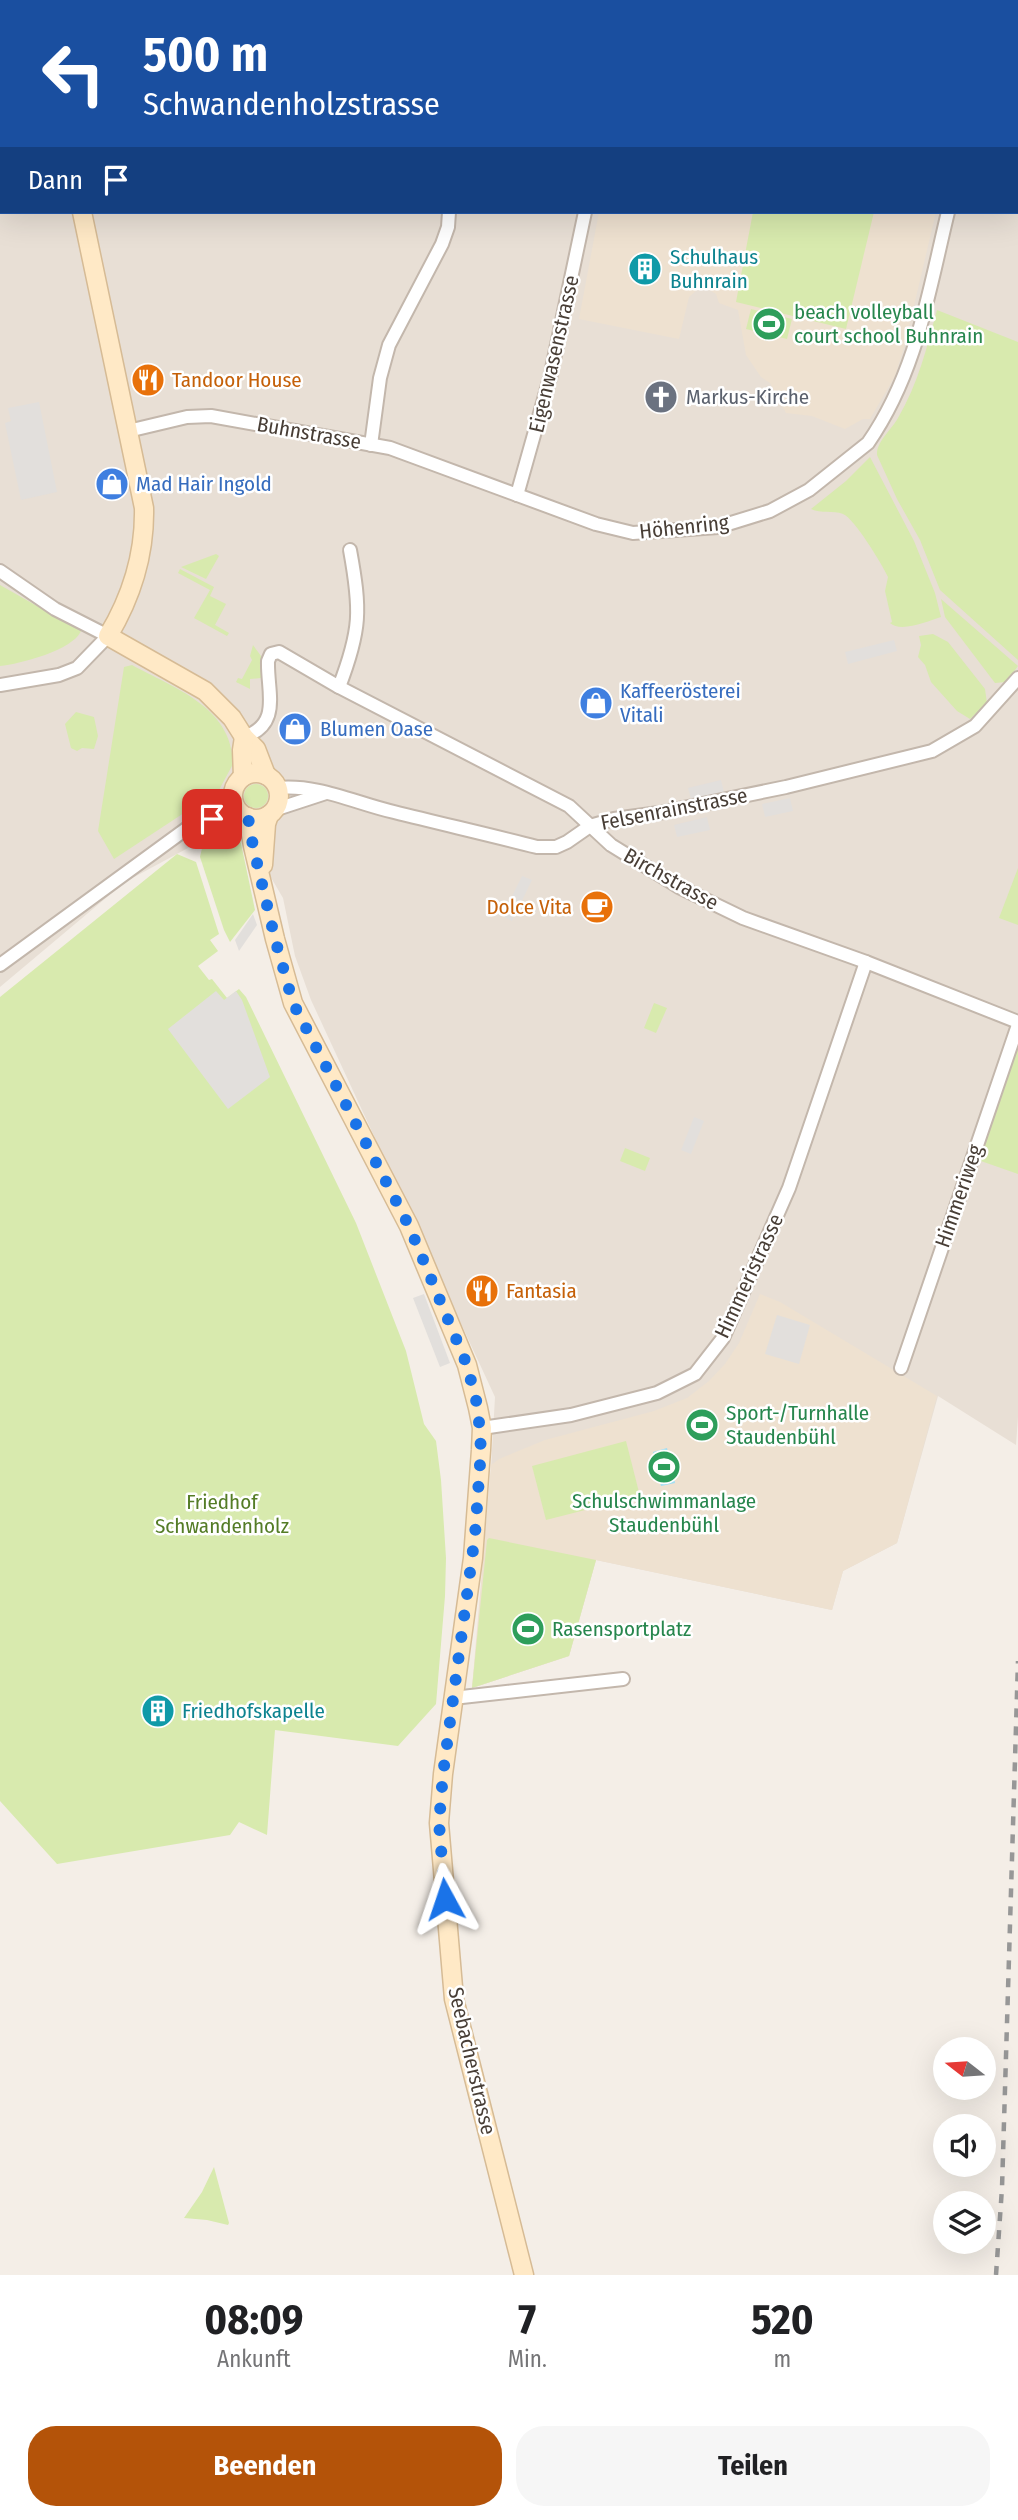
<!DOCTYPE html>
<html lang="de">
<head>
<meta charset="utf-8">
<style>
  :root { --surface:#fff; --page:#f6f6f6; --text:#202124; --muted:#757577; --accent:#b45309 }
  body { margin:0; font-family:"Fira Sans Condensed",sans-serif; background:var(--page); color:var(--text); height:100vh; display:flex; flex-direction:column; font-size:26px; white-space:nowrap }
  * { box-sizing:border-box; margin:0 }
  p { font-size:23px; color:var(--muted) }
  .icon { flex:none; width:38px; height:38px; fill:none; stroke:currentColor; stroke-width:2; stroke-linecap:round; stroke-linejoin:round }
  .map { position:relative; height:2275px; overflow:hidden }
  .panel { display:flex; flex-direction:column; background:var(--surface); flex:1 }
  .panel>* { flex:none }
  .hud { position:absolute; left:0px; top:0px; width:1018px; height:214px; box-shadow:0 7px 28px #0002; background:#1a4fa0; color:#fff; overflow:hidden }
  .needle { width:46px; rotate:287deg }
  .buttons { position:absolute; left:933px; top:2037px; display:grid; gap:14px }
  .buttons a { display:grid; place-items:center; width:63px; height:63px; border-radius:50%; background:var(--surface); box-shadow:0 7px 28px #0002; font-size:35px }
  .pin { position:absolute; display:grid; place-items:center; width:60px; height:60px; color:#fff; margin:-30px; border-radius:14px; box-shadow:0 4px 10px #0006 }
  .me { position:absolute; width:77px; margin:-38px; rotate:355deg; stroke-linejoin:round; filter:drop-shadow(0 0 5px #0008) }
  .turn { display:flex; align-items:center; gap:24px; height:147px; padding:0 28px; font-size:32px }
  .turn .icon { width:91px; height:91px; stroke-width:2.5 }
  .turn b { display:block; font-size:49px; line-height:60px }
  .then { display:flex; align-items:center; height:66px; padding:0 28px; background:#0003; gap:14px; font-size:26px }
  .eta { display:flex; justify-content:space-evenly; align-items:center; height:119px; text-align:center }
  .eta b { font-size:42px; font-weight:700; line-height:49px }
  .cta { display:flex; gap:14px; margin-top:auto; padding:14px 28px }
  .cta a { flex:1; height:80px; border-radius:28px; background:var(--accent); color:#fff; font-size:28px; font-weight:700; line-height:80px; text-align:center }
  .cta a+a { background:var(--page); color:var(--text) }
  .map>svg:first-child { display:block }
  .residential { fill:#e8dfd5; fill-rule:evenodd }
  .education { fill:#eee1d0 }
  .green { fill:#d8eaae }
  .parking { fill:#e2dfdc }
  .water { fill:#a1def3 }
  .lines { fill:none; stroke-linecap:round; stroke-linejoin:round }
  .street-casing { stroke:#c3b7ac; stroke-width:16 }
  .secondary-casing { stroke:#d6bb95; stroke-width:21 }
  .street { stroke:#fff; stroke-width:12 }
  .secondary { stroke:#ffe9c6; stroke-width:18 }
  .rail { stroke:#979797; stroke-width:4.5; stroke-dasharray:9 9; stroke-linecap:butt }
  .route { stroke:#1a73e8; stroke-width:12; stroke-dasharray:0 21.6 }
  .labels { text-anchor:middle; stroke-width:5; stroke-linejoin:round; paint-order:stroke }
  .culture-label { font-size:21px; fill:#0d838f; stroke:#fff; text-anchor:start }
  .leisure-label { font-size:21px; fill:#27864d; stroke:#fff; text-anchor:start }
  .street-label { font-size:21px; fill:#483e36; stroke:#fff }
  .food-label { font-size:21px; fill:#c56008; stroke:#fff; text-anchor:start }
  .worship-label { font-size:21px; fill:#5b616d; stroke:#fff; text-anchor:start }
  .shop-label { font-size:21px; fill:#366cbe; stroke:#fff; text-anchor:start }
  .park-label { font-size:21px; fill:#547c26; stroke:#fff }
</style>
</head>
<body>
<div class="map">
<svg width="1018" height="2275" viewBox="0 0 1018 2275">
  <rect width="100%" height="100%" fill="#f4eee7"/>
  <path class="residential" d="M 0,0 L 1018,0 L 1018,1417 L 1016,1445 L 938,1396 L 897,1543 L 843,1571 L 832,1610 L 596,1560 L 569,1656 L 472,1688 L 487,1540 L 495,1397 L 311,1000 L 295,956 L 283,898 L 238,821 L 125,882 L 0,987 ZM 2,2 L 1017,2 L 1017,212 L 2,212 Z"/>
  <g class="education">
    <polygon points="632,0 983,0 629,2"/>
    <polygon points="599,212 936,212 905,344 895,376 870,419 863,419 845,429 812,416 786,413 770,383 761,377 746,355 738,310 719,303 716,294 708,289 697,290 689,297 679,339 579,319"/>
    <polygon points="760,1294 780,1302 937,1396 897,1543 843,1571 832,1610 596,1560 569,1656 472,1688 491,1465 499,1459 545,1440 654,1411 687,1398 709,1381 725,1364 739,1343"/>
  </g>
  <g class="green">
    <polygon points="285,0 632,0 292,2"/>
    <polygon points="753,212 874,212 846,329 736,302"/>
    <polygon points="751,309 792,319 787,339 746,329"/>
    <path d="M 937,310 L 1018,342 L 1018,660 L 940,590 L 920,540 L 897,499 L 877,455 C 876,442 892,429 898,418 C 918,384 927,347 937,310 Z"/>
    <path d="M 870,457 L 914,541 L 935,593 L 941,617 C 928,621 901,633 890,623 L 892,622 L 885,591 L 888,577 C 882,564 854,518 843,514 C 833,510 821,514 811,509 L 846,481 Z"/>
    <polygon points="216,554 219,556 206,579 181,567"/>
    <polygon points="180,569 214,587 210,596 226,604 215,625 229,633 227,636 194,618 210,590 178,573"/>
    <path d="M 0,585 L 81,631 C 73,650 20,664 0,666 Z"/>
    <polygon points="941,599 1018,666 1006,682 995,683 945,617"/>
    <polygon points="933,634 948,642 985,689 987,703 970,719 957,711 931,682 925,665 918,657 921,645 919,636"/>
    <polygon points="253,645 261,656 261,678 250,679 250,689 236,682 238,678 242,679 252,660 250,656"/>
    <path d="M 132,665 C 173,688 232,706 233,764 L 219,790 L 114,859 L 98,831 L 124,667 Z"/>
    <polygon points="76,712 94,717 98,736 94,749 82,748 77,751 71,748 65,724"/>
    <circle cx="256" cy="796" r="12"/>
    <polygon points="227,822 235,825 238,829 255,910 230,942 224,930 200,857 205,835"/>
    <polygon points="177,854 196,862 219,934 210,940 218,951 198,966 209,980 212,979 227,998 239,989 246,997 356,1223 406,1351 424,1424 436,1441 441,1480 446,1558 445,1596 436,1704 398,1746 275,1730 267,1835 239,1822 230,1835 57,1864 0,1801 0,997"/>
    <polygon points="1018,868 1018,925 999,918"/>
    <polygon points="654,1003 667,1008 656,1033 644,1028"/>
    <polygon points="1018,1043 1018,1174 978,1160"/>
    <polygon points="625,1148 650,1158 645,1171 620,1161"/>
    <polygon points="626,1441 640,1496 546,1520 532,1466"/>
    <polygon points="489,1538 596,1560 569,1656 472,1688 487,1540"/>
    <polygon points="214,2167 229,2223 228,2225 207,2220 184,2218 202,2192"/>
  </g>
  <g class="parking">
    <polygon points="39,402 57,492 21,500 5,423 11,421 8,408"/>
    <polygon points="894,640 897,651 848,664 845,652"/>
    <polygon points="721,780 724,792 691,799 688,788"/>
    <polygon points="790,798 793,811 765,817 762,804"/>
    <polygon points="707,817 710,830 677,837 674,825"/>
    <polygon points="522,876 532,880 512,921 502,916"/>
    <polygon points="253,914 257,925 239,951 235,940"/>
    <polygon points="216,991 224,1000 236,991 242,1000 270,1077 228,1109 168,1029"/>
    <polygon points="694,1117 704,1121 691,1154 681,1150"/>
    <polygon points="424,1294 450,1363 440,1367 413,1298"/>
    <polygon points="777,1315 810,1325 799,1364 765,1354"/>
  </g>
  <polygon class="water" points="667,1448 675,1483 661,1486 653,1452"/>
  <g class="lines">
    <defs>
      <g id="street">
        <polyline points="995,2 995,0"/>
        <polyline points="1017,58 1018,58"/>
        <path d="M 128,431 L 187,417 L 211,416 L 390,448 L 596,524 L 633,533 L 718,527 L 770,511 L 809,490 L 868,443 C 917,372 928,294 948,212"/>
        <polyline points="371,445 380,378 389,345 442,244 448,227 449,212"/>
        <polyline points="517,495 550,378 585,212"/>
        <polyline points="0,571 55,609 108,636 77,668 59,675 0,685"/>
        <path d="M 339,687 C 361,630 361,610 350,550"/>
        <path d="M 244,737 C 282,724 267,692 268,661 L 271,654 L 279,652 L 339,687 L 569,806 L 611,845 L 679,887 L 743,918 L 866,962 L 1018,1022"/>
        <path d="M 277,788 C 318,784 355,803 394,812 C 442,824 490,835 537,847 L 556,847 L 567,842 L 590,826 L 614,819 L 659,813 L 786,787 L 932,751 L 975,726 L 1018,678"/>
        <polyline points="274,810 326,793"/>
        <polyline points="192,827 230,812 239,811"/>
        <polyline points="0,965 186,829 209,809 233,793"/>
        <polyline points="901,1368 1018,1025"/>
        <polyline points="482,1428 571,1415 657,1393 695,1374 723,1338 789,1188 866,962"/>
        <polyline points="453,1698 623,1679"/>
      </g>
      <g id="secondary">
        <polyline points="91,2 91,0"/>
        <path d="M 82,212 L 144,508 C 145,555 132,596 108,636 L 205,691 L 232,718 L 244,737 L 256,749 L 266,775"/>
        <circle cx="256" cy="796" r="23"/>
        <polyline points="243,777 242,750 244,737"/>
        <polyline points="248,817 253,846 275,939 293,1003 409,1226 467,1365 478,1408 482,1428 481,1450 473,1558 443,1774 439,1823 454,1999 524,2275"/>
        <polyline points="263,865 266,824 269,815"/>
      </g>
    </defs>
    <use href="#street" class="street-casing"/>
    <use href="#secondary" class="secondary-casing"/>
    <use href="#street" class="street"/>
    <use href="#secondary" class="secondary"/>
    <polyline class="rail" points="996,2275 1002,2188 1018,1661"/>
  </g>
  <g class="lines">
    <polyline class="route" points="212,819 230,812 239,811 248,817 253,846 275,939 293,1003 409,1226 467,1365 478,1408 481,1450 475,1535 443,1774 439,1823 445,1899"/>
  </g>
  <defs>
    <symbol id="building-disc" viewBox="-11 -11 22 22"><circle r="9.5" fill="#0f9aa8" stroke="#fff"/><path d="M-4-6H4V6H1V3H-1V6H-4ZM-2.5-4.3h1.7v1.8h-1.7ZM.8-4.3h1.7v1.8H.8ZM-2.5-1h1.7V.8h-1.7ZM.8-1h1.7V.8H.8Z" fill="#fff"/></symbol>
    <symbol id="stadium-disc" viewBox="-11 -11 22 22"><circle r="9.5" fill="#2e9e5b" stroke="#fff"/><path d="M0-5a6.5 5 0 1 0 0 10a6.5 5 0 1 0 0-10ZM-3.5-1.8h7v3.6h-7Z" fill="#fff"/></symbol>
    <symbol id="restaurant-disc" viewBox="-11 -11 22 22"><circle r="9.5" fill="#e8710a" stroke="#fff"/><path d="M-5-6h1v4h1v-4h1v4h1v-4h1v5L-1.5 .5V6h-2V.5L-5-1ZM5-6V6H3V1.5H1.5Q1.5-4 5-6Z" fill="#fff"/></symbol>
    <symbol id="church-disc" viewBox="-11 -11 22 22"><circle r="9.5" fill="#6b7280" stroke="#fff"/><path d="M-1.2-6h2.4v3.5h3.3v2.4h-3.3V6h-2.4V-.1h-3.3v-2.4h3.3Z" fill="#fff"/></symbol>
    <symbol id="shop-disc" viewBox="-11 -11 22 22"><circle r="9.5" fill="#3f7fe0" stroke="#fff"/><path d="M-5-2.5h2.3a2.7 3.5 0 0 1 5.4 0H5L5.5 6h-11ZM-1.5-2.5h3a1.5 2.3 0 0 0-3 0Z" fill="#fff"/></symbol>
    <symbol id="cafe-disc" viewBox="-11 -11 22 22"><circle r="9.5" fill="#e8710a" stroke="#fff"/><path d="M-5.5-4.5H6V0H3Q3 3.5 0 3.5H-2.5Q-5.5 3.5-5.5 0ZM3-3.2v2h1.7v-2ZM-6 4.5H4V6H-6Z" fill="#fff"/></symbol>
  </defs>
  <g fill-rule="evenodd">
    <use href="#building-disc" x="626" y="250" width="38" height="38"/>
    <use href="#stadium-disc" x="750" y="305" width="38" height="38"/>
    <use href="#restaurant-disc" x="129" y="361" width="38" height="38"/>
    <use href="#church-disc" x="642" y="378" width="38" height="38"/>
    <use href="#shop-disc" x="93" y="465" width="38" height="38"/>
    <use href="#shop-disc" x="577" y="684" width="38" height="38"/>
    <use href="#shop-disc" x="276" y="710" width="38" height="38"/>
    <use href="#cafe-disc" x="578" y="888" width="38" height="38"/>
    <use href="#restaurant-disc" x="463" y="1272" width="38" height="38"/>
    <use href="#stadium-disc" x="683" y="1406" width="38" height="38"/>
    <use href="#stadium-disc" x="645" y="1448" width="38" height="38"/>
    <use href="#stadium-disc" x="509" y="1610" width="38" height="38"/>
    <use href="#building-disc" x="139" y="1692" width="38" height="38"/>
  </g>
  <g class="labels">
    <g class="culture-label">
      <text x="670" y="264">Schulhaus<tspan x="670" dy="24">Buhnrain</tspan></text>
      <text x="182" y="1718">Friedhofskapelle</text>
    </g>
    <g class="leisure-label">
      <text x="794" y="319">beach volleyball<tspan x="794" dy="24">court school Buhnrain</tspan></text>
      <text x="726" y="1420">Sport-/Turnhalle<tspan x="726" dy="24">Staudenbühl</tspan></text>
      <text x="664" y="1508" text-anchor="middle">Schulschwimmanlage<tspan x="664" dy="24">Staudenbühl</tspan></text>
      <text x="552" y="1636">Rasensportplatz</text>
    </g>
    <g class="street-label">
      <text transform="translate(554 354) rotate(-77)" y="7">Eigenwasenstrasse</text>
      <text transform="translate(309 433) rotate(10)" y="7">Buhnstrasse</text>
      <text transform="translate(684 527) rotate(-6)" y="7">Höhenring</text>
      <text transform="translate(674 809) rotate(-11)" y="7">Felsenrainstrasse</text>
      <text transform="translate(671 879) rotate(29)" y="7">Birchstrasse</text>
      <text transform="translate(959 1196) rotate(-71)" y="7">Himmeriweg</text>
      <text transform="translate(749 1276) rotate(-65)" y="7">Himmeristrasse</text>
      <text transform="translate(472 2061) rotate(77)" y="7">Seebacherstrasse</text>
    </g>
    <g class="food-label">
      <text x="172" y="387">Tandoor House</text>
      <text x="572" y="914" text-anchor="end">Dolce Vita</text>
      <text x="506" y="1298">Fantasia</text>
    </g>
    <g class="worship-label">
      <text x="686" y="404">Markus-Kirche</text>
    </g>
    <g class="shop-label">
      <text x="136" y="491">Mad Hair Ingold</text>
      <text x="620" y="698">Kaffeerösterei<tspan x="620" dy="24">Vitali</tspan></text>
      <text x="320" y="736">Blumen Oase</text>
    </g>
    <g class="park-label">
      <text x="222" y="1509">Friedhof<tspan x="222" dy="24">Schwandenholz</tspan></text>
    </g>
  </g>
</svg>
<div class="buttons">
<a><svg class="needle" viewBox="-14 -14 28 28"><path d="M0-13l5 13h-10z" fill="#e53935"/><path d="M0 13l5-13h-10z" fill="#757577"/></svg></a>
<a><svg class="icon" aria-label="sound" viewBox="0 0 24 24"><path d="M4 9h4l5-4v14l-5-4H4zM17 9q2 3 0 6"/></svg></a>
<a><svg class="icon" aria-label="layers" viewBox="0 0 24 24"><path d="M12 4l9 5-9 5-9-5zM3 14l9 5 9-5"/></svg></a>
</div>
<div class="pin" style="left:212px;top:819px;background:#d93025"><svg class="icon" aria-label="arrive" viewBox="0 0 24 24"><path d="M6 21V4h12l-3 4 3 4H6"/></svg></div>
<svg class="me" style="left:445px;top:1899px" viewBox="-20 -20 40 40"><path d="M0-17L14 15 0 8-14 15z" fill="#1a73e8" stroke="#fff" stroke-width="4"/></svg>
<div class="hud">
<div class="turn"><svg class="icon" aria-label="left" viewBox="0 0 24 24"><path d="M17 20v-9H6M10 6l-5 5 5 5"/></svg><div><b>500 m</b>Schwandenholzstrasse</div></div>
<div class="then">Dann<svg class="icon" aria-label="arrive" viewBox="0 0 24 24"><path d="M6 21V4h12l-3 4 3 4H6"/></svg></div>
</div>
</div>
<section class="panel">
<div class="eta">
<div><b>08:09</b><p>Ankunft</p></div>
<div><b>7</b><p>Min.</p></div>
<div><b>520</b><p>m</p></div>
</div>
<div class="cta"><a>Beenden</a><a>Teilen</a></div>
</section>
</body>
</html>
